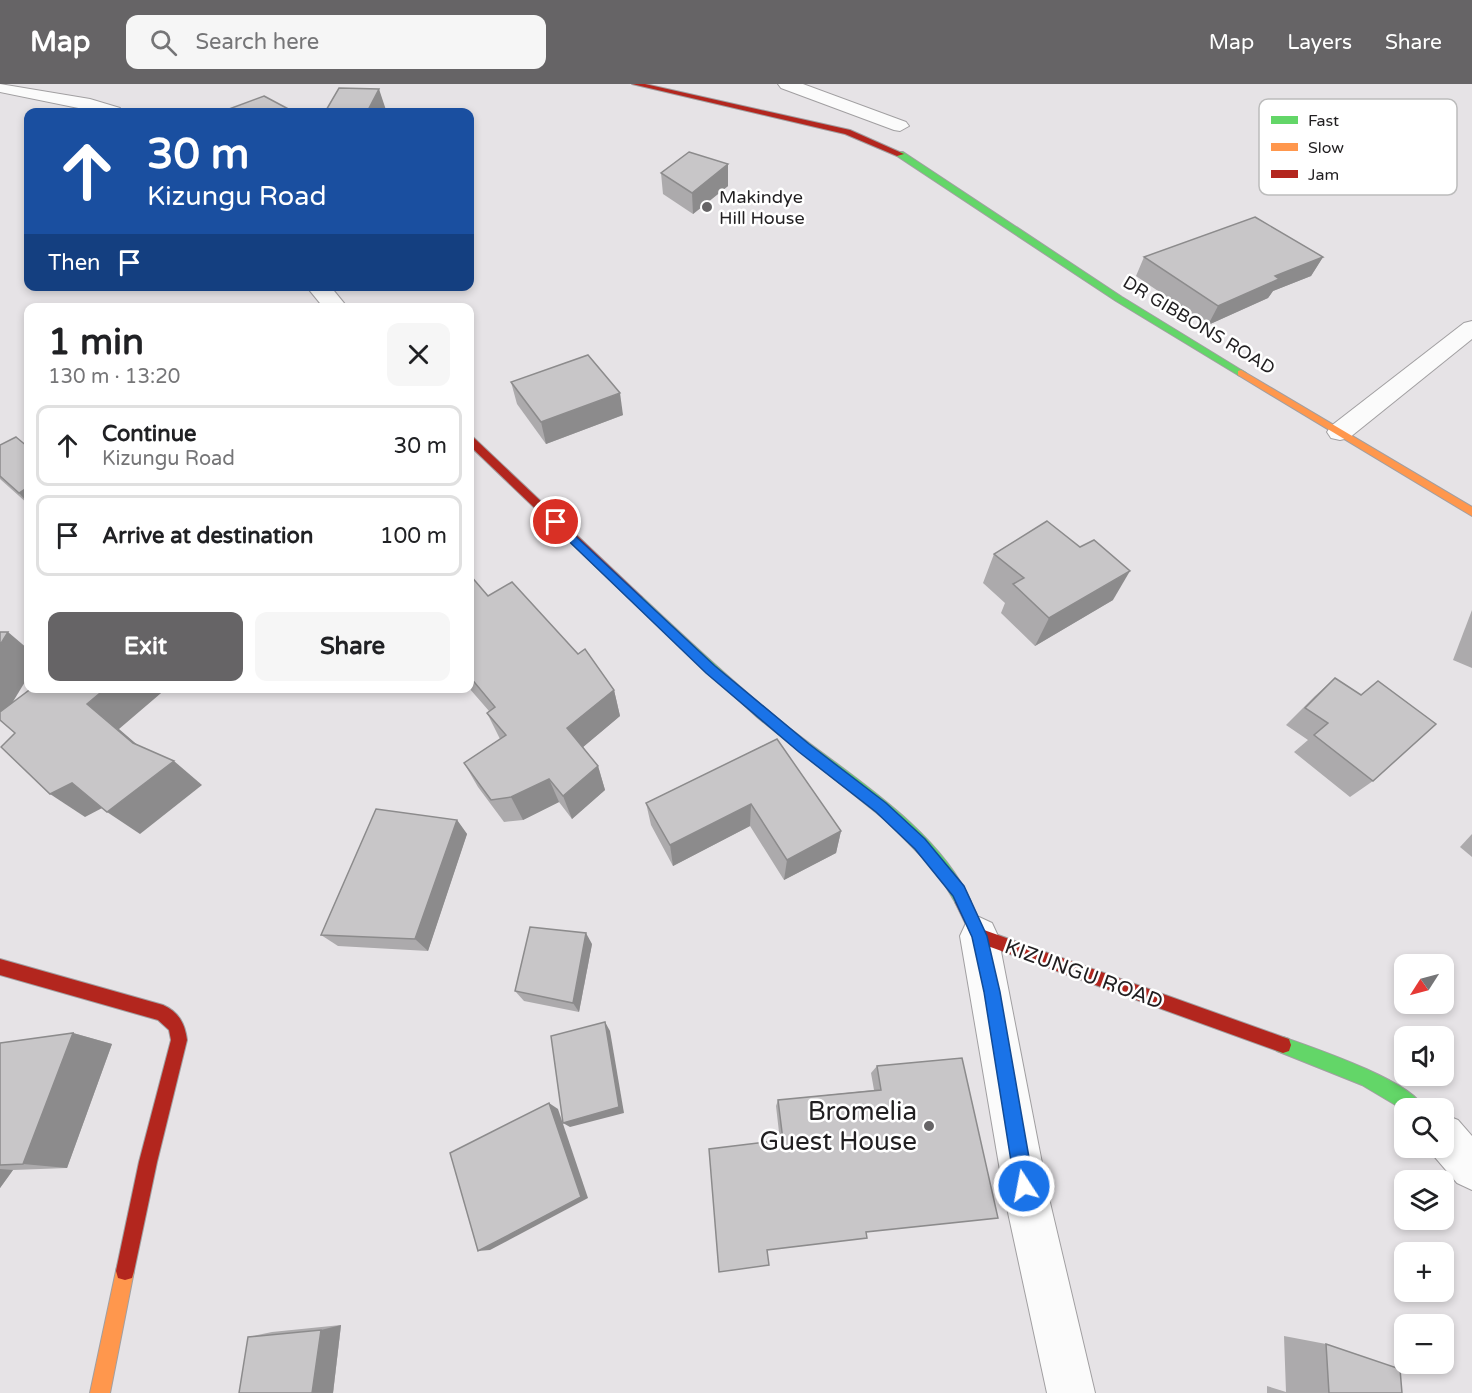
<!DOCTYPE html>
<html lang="en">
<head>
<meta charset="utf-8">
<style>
  :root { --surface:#fff; --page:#f6f6f6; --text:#202124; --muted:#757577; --line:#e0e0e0; --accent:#666466 }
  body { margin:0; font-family:"Varela Round",sans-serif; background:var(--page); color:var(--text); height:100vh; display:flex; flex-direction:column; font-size:22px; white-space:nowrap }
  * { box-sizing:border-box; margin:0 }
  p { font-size:20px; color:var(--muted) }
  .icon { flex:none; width:33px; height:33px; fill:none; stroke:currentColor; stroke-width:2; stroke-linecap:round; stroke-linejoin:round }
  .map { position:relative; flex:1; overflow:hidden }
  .panel { position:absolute; left:24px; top:219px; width:450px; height:390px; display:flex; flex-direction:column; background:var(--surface); border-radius:12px; box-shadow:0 3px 9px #0003 }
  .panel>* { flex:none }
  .top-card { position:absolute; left:24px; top:24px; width:450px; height:183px; border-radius:12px; box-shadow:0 3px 9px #0003; background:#1a4fa0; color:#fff; overflow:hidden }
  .needle { width:39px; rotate:234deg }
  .fabs { position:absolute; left:1394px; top:870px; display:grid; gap:12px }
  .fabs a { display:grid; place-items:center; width:60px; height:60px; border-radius:12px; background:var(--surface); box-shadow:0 3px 9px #0003; font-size:30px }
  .pin { position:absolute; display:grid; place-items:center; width:51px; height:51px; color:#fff; margin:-26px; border:3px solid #fff; border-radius:50%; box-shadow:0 2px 6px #0007 }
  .me { position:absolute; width:66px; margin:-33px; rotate:349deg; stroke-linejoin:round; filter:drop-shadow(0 0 4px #0008) }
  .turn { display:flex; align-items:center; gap:21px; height:126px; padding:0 24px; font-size:27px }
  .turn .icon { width:78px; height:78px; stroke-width:2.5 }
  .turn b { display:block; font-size:42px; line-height:51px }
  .then { display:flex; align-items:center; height:57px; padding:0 24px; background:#0003; gap:12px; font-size:22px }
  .round { display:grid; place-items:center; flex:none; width:63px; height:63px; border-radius:12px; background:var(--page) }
  .headline { display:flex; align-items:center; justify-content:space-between; height:102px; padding:0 24px }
  h1 { font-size:36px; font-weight:800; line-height:45px }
  .cta { display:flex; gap:12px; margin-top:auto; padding:12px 24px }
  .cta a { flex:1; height:69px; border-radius:12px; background:var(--accent); color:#fff; font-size:24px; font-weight:800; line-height:69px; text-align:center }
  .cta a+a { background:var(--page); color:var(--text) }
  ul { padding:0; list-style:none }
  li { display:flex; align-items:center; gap:18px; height:81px; margin:0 12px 9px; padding:0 12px; border:3px solid var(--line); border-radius:12px }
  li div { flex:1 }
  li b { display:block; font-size:22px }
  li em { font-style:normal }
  header { display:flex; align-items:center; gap:36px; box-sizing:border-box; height:84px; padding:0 30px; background:var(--accent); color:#fff }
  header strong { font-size:28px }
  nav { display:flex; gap:33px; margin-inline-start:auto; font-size:21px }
  .search { width:420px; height:54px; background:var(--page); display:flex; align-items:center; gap:15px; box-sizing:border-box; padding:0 21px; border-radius:12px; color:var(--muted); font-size:22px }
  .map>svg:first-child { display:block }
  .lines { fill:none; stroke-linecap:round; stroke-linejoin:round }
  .street-casing { stroke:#a19fa1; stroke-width:2 }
  .fast-casing { stroke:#a19fa1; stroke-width:2 }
  .slow-casing { stroke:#a19fa1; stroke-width:2 }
  .jam-casing { stroke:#a19fa1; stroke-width:2 }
  .street { fill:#fbfbfb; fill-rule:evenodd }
  .fast { fill:#63d668; fill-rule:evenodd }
  .slow { fill:#ff974d; fill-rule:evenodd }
  .jam { fill:#b3261e; fill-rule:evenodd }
  .wall { fill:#acaaac }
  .shaded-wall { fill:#8c8b8c }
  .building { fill:#c8c6c8; stroke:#8c8b8c; stroke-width:1.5 }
  .route { fill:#1a73e8; stroke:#114b97; stroke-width:1.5 }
  .poi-dot { fill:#666466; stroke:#fff; stroke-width:2 }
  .labels { text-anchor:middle; stroke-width:5; stroke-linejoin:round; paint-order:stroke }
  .far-poi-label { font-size:18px; fill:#211f21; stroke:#fff; text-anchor:start }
  .far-street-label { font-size:18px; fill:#211f21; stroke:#fff }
  .street-label { font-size:21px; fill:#211f21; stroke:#fff }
  .near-poi-label { font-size:26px; fill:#211f21; stroke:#fff; text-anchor:end }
  .key { fill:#fff; stroke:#bcbcbc; stroke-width:1.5 }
  .key-label { font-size:16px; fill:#211f21 }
</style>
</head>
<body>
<header>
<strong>Map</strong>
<div class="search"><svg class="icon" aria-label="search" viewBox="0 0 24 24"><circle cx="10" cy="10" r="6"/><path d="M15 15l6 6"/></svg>Search here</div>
<nav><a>Map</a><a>Layers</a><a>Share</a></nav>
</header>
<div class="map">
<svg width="1472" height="1309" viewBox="0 0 1472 1309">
  <rect width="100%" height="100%" fill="#e6e3e6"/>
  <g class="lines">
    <defs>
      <g id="street">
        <polygon points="0,0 90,15 120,24 123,28 98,28 0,8"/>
        <polygon points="778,0 803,0 906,38 909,42 900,47 894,46 781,4"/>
        <polygon points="306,202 330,202 348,224 324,224"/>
        <polygon points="1472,237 1472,255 1349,354 1340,356 1331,354 1327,348 1331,342 1464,239"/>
        <polygon points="979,833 992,839 998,852 1048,1110 1095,1309 1047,1309 1004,1110 960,852 966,839"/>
        <polygon points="1443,1030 1458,1036 1472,1052 1472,1106 1457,1099 1427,1064 1443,1064"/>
      </g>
      <g id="fast">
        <polygon points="897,68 903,68 1122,213 1246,289 1241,292 1238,291 1116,217 897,72"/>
        <path d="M 638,511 L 642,513 C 690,558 737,602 788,643 C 849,691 939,745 971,818 L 968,823 L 963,825 L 958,823 L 945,801 L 928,779 L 888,738 L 757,633 L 634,519 L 632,516 Z"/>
        <path d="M 1283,953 C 1311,963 1415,998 1423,1024 L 1404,1024 L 1404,1026 L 1362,1001 L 1277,967 L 1275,961 L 1277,955 Z"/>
      </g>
      <g id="slow">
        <polygon points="1241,286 1472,423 1472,432 1238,291 1238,287"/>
        <polygon points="125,1178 132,1180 134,1187 110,1309 90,1309 116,1187 118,1180"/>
      </g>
      <g id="jam">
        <polygon points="632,0 645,0 850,46 904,70 897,72 845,50"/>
        <polygon points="470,352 474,354 642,513 644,516 642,519 634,519 470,362"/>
        <polygon points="963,811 968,813 984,846 1283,953 1289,955 1291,961 1289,967 1283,969 974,857 955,818 958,813"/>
        <path d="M 0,875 L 163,921 C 179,928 185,940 187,956 L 157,1078 L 134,1187 L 132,1194 L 125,1196 L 118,1194 L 116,1187 L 139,1078 L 171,956 L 169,946 L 158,936 L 0,891 Z"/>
      </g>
    </defs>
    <use href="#street" class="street-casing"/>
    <use href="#fast" class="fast-casing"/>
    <use href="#slow" class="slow-casing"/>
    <use href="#jam" class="jam-casing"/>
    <use href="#street" class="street"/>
    <use href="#fast" class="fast"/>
    <use href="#slow" class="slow"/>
    <use href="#jam" class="jam"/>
  </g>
  <g class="wall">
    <polygon points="661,89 728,102 693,130 663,110"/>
    <polygon points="1144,173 1323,173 1311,192 1273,207 1268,214 1208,241 1136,192"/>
    <polygon points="511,298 623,331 546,360 517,320"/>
    <polygon points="0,361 28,363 28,420 0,395"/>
    <polygon points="994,470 1113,516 1035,562 1001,529 1005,519 983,499"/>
    <polygon points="470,491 488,512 578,570 614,606 620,632 583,663 598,682 605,706 572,735 559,718 523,736 504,738 478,703 464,679 500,655 487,629 489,627 469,604"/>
    <polygon points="1472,526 1472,584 1453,576"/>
    <polygon points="1335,594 1373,697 1350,713 1294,668 1308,656 1286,641 1315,612"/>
    <polygon points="777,655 841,747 836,769 784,796 750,742 673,782 651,741 646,719"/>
    <polygon points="457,736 467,750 428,867 338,862 321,851"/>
    <polygon points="1472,750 1472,773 1460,763"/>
    <polygon points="592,860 579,928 524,917 515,907"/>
    <polygon points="73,949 112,960 67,1084 13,1086 0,1104 0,959"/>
    <polygon points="962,974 866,1148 767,1166 719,1188 780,1057 776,1022 778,1016 874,1006 871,989 877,982"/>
    <polygon points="341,1241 333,1309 248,1253 272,1248"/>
    <polygon points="1284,1252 1326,1260 1402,1309 1267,1309 1267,1302 1286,1308"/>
  </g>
  <g class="shaded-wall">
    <polygon points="379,5 386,26 384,28 367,28"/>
    <polygon points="728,80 728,102 693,130 692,109"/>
    <polygon points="1323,173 1311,192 1273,207 1268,214 1208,241 1218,222 1275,192"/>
    <polygon points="620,309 623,331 546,360 541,338"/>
    <polygon points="28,403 28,419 19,409"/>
    <polygon points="1130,487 1113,516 1035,562 1049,534"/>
    <polygon points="8,548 28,565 28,593 3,634 0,632 0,561"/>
    <polygon points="106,604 167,604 119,645 163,683 133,659 87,620"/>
    <polygon points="614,606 620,632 576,669 567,644"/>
    <polygon points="174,677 202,701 140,750 107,728"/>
    <polygon points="598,682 605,706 572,735 563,712"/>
    <polygon points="549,695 559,718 523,736 511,713"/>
    <polygon points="72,699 106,722 85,733 50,710"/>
    <polygon points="751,720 750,742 673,782 670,761"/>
    <polygon points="457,736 467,750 428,867 415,855"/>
    <polygon points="841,747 836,769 784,796 787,776"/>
    <polygon points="586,849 592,860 579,928 573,919"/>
    <polygon points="605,938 610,947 624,1029 570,1043 563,1039"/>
    <polygon points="73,949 112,960 67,1084 23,1080"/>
    <polygon points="549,1019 558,1025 588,1114 490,1166 478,1167"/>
    <polygon points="0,1085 13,1086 0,1104"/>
    <polygon points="341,1241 333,1309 312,1309 321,1246"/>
  </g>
  <g class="building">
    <polygon points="339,4 379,5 367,28 325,28"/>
    <polygon points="264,12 294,28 221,28"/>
    <polygon points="689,68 728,80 692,109 661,89"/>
    <polygon points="1255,133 1323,173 1275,192 1279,195 1218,222 1144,173"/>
    <polygon points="588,271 620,309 541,338 511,298"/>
    <polygon points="16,353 28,363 28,403 19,409 0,392 0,361"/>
    <polygon points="1047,437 1080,463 1094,456 1130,487 1049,534 1013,500 1024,494 994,470"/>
    <polygon points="470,491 488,512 512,498 578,570 585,565 614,606 567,644 598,682 563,712 549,695 511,713 491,716 464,679 506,651 487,629 495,623 470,593"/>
    <polygon points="0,548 8,548 0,561"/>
    <polygon points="1335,594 1361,611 1378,597 1436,640 1373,697 1314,651 1328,639 1305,624"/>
    <polygon points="32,604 106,604 87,620 133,659 174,677 107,728 72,699 50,710 1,663 15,649 0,636 0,628"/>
    <polygon points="777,655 841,747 787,776 751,720 670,761 646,719"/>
    <polygon points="376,725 457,736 415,855 321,851"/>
    <polygon points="530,843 586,849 573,919 515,907"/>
    <polygon points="605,938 619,1023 563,1039 551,952"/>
    <polygon points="73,949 23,1080 0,1081 0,959"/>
    <polygon points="962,974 998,1134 866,1148 867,1154 767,1166 769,1181 719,1188 709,1065 783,1056 778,1016 881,1006 877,982"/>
    <polygon points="549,1019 581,1113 478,1167 450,1069"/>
    <polygon points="321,1246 312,1309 239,1309 248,1253"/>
    <polygon points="1326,1260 1400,1285 1402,1309 1329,1309"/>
  </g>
  <polygon class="route" points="556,434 715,582 809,660 886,719 925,755 964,802 987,852 1000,908 1034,1102 1031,1108 1024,1111 1018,1108 1015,1102 984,908 972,853 953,812 915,765 876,728 799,668 706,589 552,441 552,435"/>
  <g class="poi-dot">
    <circle cx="707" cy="123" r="6"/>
    <circle cx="929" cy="1042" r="6"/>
  </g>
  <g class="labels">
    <g class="far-poi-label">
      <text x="719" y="119">Makindye<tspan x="719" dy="21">Hill House</tspan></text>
    </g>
    <g class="far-street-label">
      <text transform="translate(1199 241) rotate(31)" y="6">DR GIBBONS ROAD</text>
    </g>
    <g class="street-label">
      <text transform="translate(1084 890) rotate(20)" y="7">KIZUNGU ROAD</text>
    </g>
    <g class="near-poi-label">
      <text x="917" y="1036">Bromelia<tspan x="917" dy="30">Guest House</tspan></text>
    </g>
  </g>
  <rect x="1259" y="15" width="198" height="96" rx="9" class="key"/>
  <rect x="1271" y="32" width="27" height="8" fill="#63d668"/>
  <rect x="1271" y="59" width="27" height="8" fill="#ff974d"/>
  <rect x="1271" y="86" width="27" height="8" fill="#b3261e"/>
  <g class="key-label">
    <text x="1308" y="42">Fast</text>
    <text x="1308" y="69">Slow</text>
    <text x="1308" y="96">Jam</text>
  </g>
</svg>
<div class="fabs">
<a><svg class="needle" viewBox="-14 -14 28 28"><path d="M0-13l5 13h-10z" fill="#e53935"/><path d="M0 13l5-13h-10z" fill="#757577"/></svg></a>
<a><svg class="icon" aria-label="sound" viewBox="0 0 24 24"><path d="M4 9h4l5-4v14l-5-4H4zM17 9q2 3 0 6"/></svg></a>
<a><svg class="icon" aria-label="search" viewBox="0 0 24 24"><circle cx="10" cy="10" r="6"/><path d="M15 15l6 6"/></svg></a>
<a><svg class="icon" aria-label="layers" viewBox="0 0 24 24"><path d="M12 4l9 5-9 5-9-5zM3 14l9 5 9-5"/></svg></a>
<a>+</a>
<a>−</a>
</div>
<div class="pin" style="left:556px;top:438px;background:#d93025"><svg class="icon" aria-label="arrive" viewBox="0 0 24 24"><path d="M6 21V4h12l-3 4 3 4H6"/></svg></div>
<svg class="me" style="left:1024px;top:1102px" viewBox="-20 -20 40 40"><circle r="17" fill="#1a73e8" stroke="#fff" stroke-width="3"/><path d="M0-11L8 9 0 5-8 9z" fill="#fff"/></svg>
<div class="top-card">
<div class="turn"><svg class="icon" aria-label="ahead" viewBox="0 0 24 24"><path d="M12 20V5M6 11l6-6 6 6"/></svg><div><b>30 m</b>Kizungu Road</div></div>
<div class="then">Then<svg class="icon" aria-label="arrive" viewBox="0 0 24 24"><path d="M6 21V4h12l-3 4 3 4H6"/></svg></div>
</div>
<section class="panel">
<div class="headline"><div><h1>1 min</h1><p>130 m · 13:20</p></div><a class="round"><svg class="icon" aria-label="close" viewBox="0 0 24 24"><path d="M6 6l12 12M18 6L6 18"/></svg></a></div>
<ul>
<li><svg class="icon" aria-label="ahead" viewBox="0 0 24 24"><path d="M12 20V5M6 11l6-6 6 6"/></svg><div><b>Continue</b><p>Kizungu Road</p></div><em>30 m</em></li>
<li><svg class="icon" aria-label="arrive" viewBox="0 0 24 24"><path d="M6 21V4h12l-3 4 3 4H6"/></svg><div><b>Arrive at destination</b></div><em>100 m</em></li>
</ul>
<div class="cta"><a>Exit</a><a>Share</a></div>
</section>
</div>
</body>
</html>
